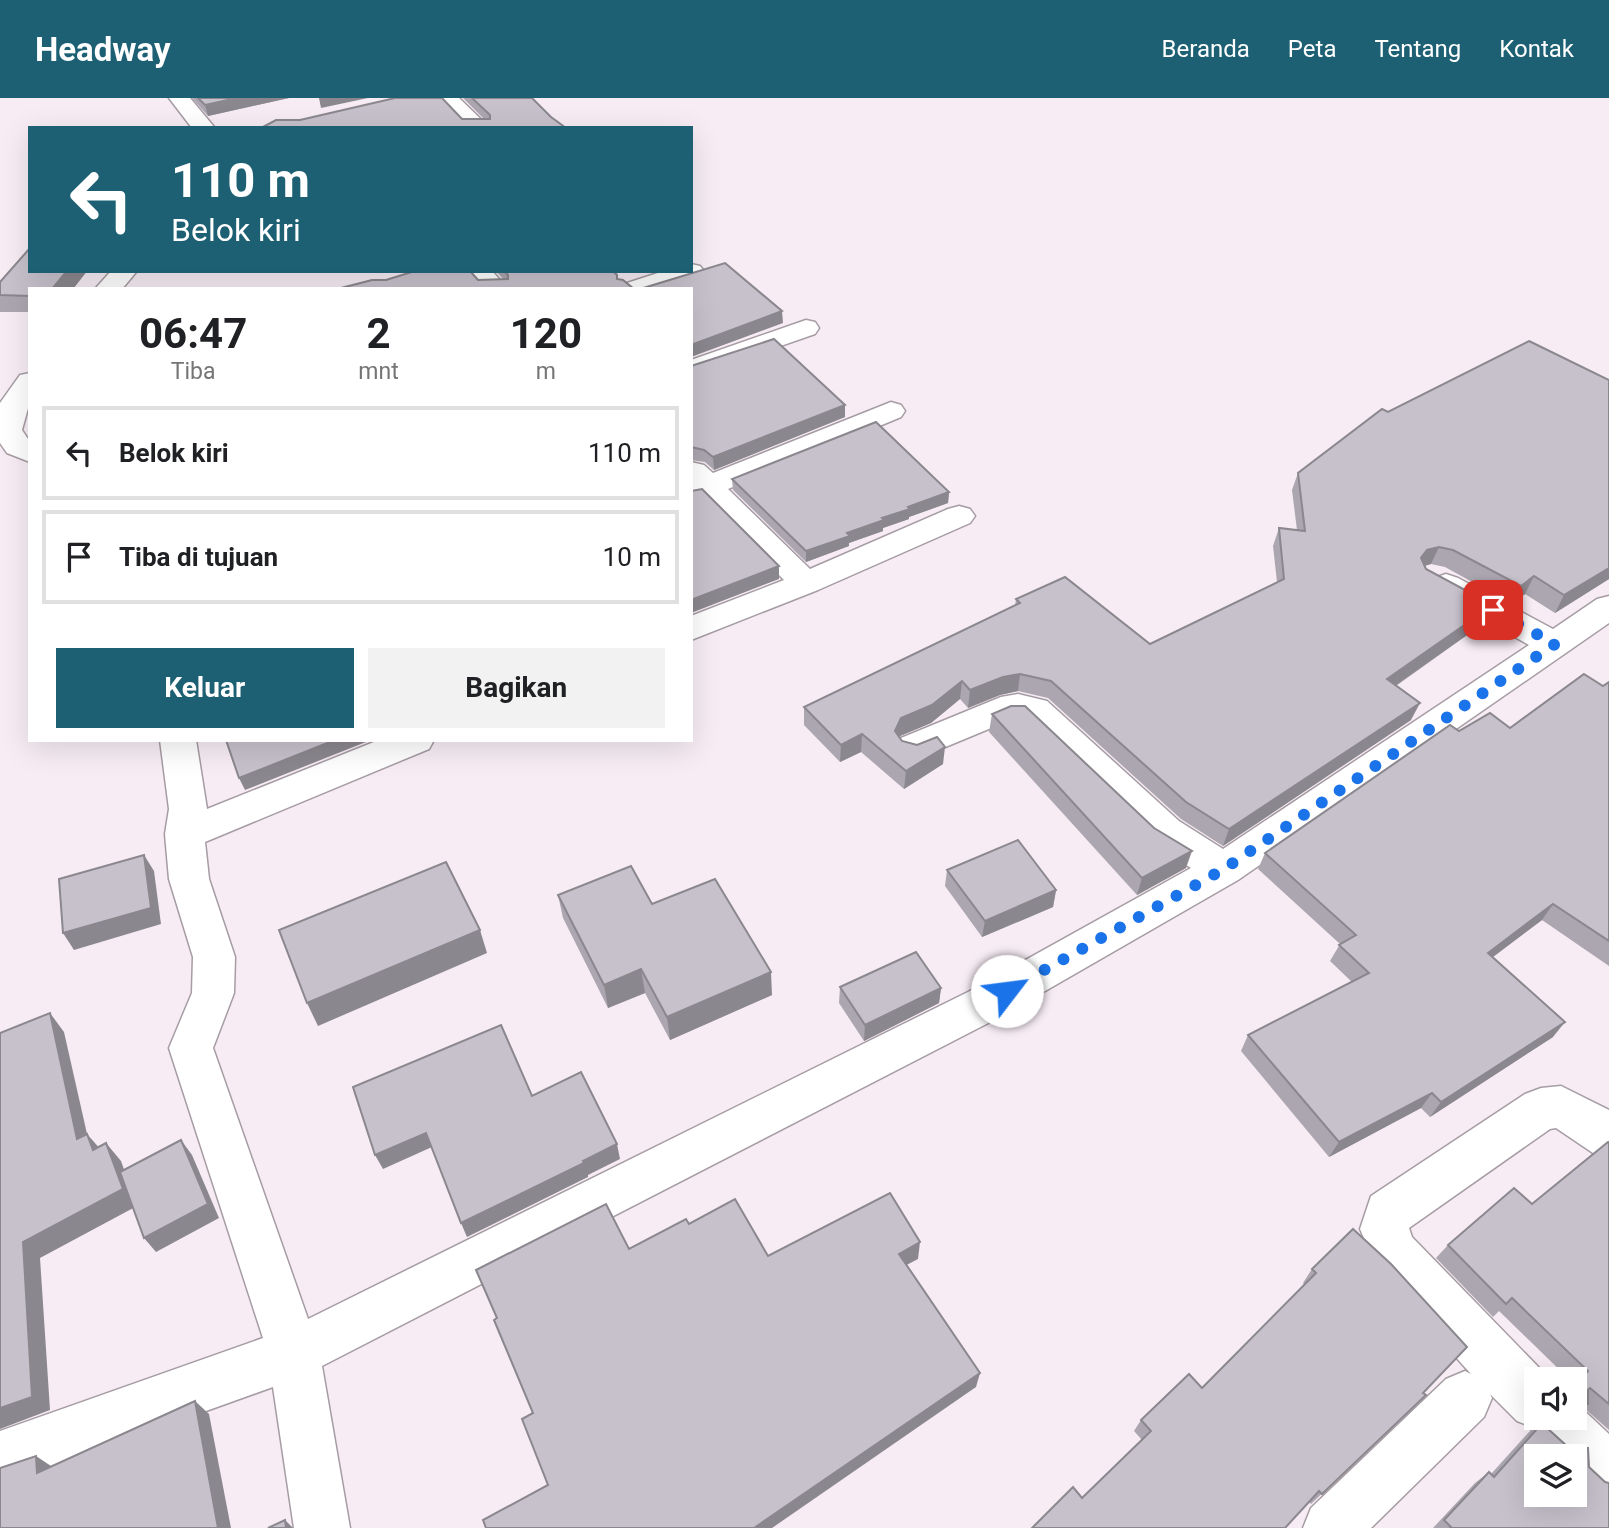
<!DOCTYPE html>
<html lang="id">
<head>
<meta charset="utf-8">
<style>
  :root { --surface:#fff; --page:#f2f2f2; --text:#202124; --muted:#757577; --line:#e0e0e0; --accent:#1d6074 }
  body { margin:0; font-family:Roboto,sans-serif; background:var(--page); color:var(--text); height:100vh; display:flex; flex-direction:column; font-size:26px; white-space:nowrap }
  * { box-sizing:border-box; margin:0 }
  p { font-size:23px; color:var(--muted) }
  .icon { flex:none; width:38px; height:38px; fill:none; stroke:currentColor; stroke-width:2; stroke-linecap:round; stroke-linejoin:round }
  .map { position:relative; flex:1; overflow:hidden }
  .panel { position:absolute; left:28px; top:189px; width:665px; height:455px; display:flex; flex-direction:column; background:var(--surface); border-radius:0px; box-shadow:0 7px 28px #0002 }
  .panel>* { flex:none }
  .hud { position:absolute; left:28px; top:28px; width:665px; height:147px; border-radius:0px; box-shadow:0 7px 28px #0002; background:#1d6074; color:#fff; overflow:hidden }
  .tools { position:absolute; left:1524px; top:1269px; display:grid; gap:14px }
  .tools a { display:grid; place-items:center; width:63px; height:63px; border-radius:0px; background:var(--surface); box-shadow:0 7px 28px #0002; font-size:35px }
  .pin { position:absolute; display:grid; place-items:center; width:60px; height:60px; color:#fff; margin:-30px; border-radius:14px; box-shadow:0 4px 10px #0006 }
  .me { position:absolute; width:77px; margin:-38px; rotate:60deg; stroke-linejoin:round; filter:drop-shadow(0 0 5px #0008) }
  .turn { display:flex; align-items:center; gap:24px; height:147px; padding:0 28px; font-size:32px }
  .turn .icon { width:91px; height:91px; stroke-width:2.5 }
  .turn b { display:block; font-size:49px; line-height:60px }
  .eta { display:flex; justify-content:space-evenly; align-items:center; height:119px; text-align:center }
  .eta b { font-size:42px; font-weight:700; line-height:49px }
  .button { display:flex; gap:14px; margin-top:auto; padding:14px 28px }
  .button a { flex:1; height:80px; border-radius:0px; background:var(--accent); color:#fff; font-size:28px; font-weight:700; line-height:80px; text-align:center }
  .button a+a { background:var(--page); color:var(--text) }
  ul { padding:0; list-style:none }
  li { display:flex; align-items:center; gap:21px; height:94px; margin:0 14px 10px; padding:0 14px; border:4px solid var(--line); border-radius:0px }
  li div { flex:1 }
  li b { display:block; font-size:26px }
  li em { font-style:normal }
  header { display:flex; align-items:center; gap:42px; box-sizing:border-box; height:98px; padding:0 35px; background:var(--accent); color:#fff }
  header strong { font-size:33px }
  nav { display:flex; gap:38px; margin-inline-start:auto; font-size:24px }
  .map>svg:first-child { display:block }
  .lines { fill:none; stroke-linecap:round; stroke-linejoin:round }
  .street-casing { stroke:#a69ca3; stroke-width:3 }
  .street { fill:#fff; fill-rule:evenodd }
  .wall { fill:#aba6af }
  .shaded-wall { fill:#8b878e }
  .building { fill:#c7c1cb; stroke:#8b878e; stroke-width:2; fill-rule:evenodd }
  .route { stroke:#1a73e8; stroke-width:12; stroke-dasharray:0 21.6 }
</style>
</head>
<body>
<header>
<strong>Headway</strong>
<nav><a>Beranda</a><a>Peta</a><a>Tentang</a><a>Kontak</a></nav>
</header>
<div class="map">
<svg width="1609" height="1430" viewBox="0 0 1609 1430">
  <rect width="100%" height="100%" fill="#f7ecf4"/>
  <g class="lines">
    <defs>
      <g id="street">
        <polygon points="169,0 190,0 215,30 192,30"/>
        <polygon points="437,0 459,0 490,30 466,30"/>
        <polygon points="691,166 700,168 704,173 700,178 660,191 620,191 624,186 664,173 691,173"/>
        <polygon points="111,173 137,173 122,191 95,191"/>
        <polygon points="465,173 492,173 508,191 480,191"/>
        <polygon points="806,222 815,224 819,230 815,236 691,279 691,262"/>
        <polygon points="30,275 30,303 22,332 30,344 30,364 7,355 0,345 0,305 20,277"/>
        <polygon points="891,304 901,307 905,313 901,319 728,391 810,471 948,411 959,408 970,411 975,418 970,425 818,492 691,542 691,518 784,482 704,401 691,404 691,364 704,367 713,375"/>
        <polygon points="1446,476 1458,480 1553,531 1597,501 1609,498 1609,525 1238,782 998,920 322,1268 350,1430 294,1430 273,1289 0,1387 0,1333 263,1240 169,950 192,895 193,859 169,781 165,736 169,711 160,642 196,642 207,711 379,642 434,642 429,651 205,744 209,781 235,859 234,895 213,950 308,1221 968,894 1191,770 1151,745 1023,623 1008,623 914,662 901,658 896,649 901,640 1001,599 1018,596 1047,603 1179,723 1223,751 1529,547 1434,494 1430,487 1434,480"/>
        <polygon points="1561,988 1609,1012 1609,1061 1593,1055 1556,1030 1550,1031 1409,1130 1412,1139 1550,1281 1536,1281 1536,1320 1575,1320 1575,1304 1609,1336 1609,1400 1590,1392 1575,1378 1575,1358 1554,1358 1534,1339 1530,1328 1517,1323 1490,1296 1492,1300 1484,1319 1371,1430 1303,1430 1311,1410 1446,1281 1465,1273 1471,1276 1378,1173 1360,1131 1371,1098 1525,996 1541,990"/>
      </g>
    </defs>
    <use href="#street" class="street-casing"/>
    <use href="#street" class="street"/>
  </g>
  <g class="wall">
    <polygon points="192,0 289,0 208,18"/>
    <polygon points="463,0 532,0 551,19 566,30 300,22 484,21"/>
    <polygon points="30,173 87,173 73,191 30,191 30,214 0,214 0,184"/>
    <polygon points="415,173 470,173 478,182 503,181 496,173 613,173 617,177 618,181 623,182 634,191 337,191 372,182 386,182"/>
    <polygon points="691,268 845,319 714,372 705,364 691,362"/>
    <polygon points="1609,282 1609,481 1555,515 1525,496 1512,506 1445,469 1431,466 1425,468 1426,471 1484,525 1396,588 1411,622 1223,748 1181,721 1048,600 1018,593 1000,597 968,610 960,601 931,625 900,638 899,639 902,643 943,666 904,691 861,654 840,664 804,627 804,609 1015,508 1016,501 1150,546 1277,484 1273,448 1279,430 1297,432 1292,392 1298,375 1388,314"/>
    <polygon points="732,381 949,394 948,405 909,419 909,421 883,430 883,433 849,445 849,448 806,464 733,392"/>
    <polygon points="1609,584 1609,868 1542,822 1493,859 1553,939 1430,1019 1421,1010 1329,1059 1241,953 1248,937 1352,884 1330,863 1340,846 1258,771 1265,755 1459,633 1510,630 1603,588"/>
    <polygon points="992,616 1186,770 1137,797 989,634"/>
    <polygon points="947,772 1056,792 1053,809 982,839 945,788"/>
    <polygon points="558,797 652,806 772,897 670,942 645,895 608,910 563,820"/>
    <polygon points="840,889 941,890 939,905 864,943 839,905"/>
    <polygon points="1609,1044 1609,1332 1583,1309 1575,1315 1575,1281 1569,1281 1499,1213 1493,1219 1436,1160 1448,1147 1532,1106"/>
    <polygon points="1312,1171 1426,1297 1311,1406 1309,1404 1082,1400 1142,1342 1134,1333 1141,1322 1202,1290 1305,1187 1303,1185"/>
    <polygon points="1544,1323 1547,1330 1605,1384 1609,1430 1433,1430 1475,1385 1489,1374 1491,1376 1529,1334"/>
  </g>
  <g class="shaded-wall">
    <polygon points="237,0 289,0 208,18 205,7"/>
    <polygon points="319,0 368,0 321,10"/>
    <polygon points="67,173 87,173 73,191 52,191"/>
    <polygon points="782,213 783,225 691,259 691,247"/>
    <polygon points="845,307 845,319 714,372 713,359"/>
    <polygon points="949,394 948,405 909,419 909,421 883,430 883,433 849,445 849,448 806,464 806,453 908,409"/>
    <polygon points="1439,449 1431,466 1419,469 1421,460 1427,452"/>
    <polygon points="779,468 779,481 691,515 691,502"/>
    <polygon points="1609,470 1609,481 1555,515 1564,497"/>
    <polygon points="1534,478 1525,496 1512,506 1521,488"/>
    <polygon points="1493,507 1484,525 1379,599 1387,581"/>
    <polygon points="1020,576 1018,593 1000,597 968,610 970,592 1003,579"/>
    <polygon points="962,583 960,601 931,625 900,638 894,650 895,633 901,620"/>
    <polygon points="1420,605 1411,622 1223,748 1229,731"/>
    <polygon points="862,636 861,654 840,664 841,647"/>
    <polygon points="335,642 371,642 245,692 239,680"/>
    <polygon points="945,649 943,666 904,691 906,673"/>
    <polygon points="1192,753 1186,770 1137,797 1142,780"/>
    <polygon points="144,757 154,773 161,826 74,852 63,835"/>
    <polygon points="1056,792 1053,809 982,839 985,823"/>
    <polygon points="1553,806 1542,822 1477,871 1488,855"/>
    <polygon points="480,832 487,855 318,928 307,905"/>
    <polygon points="641,871 645,895 608,910 604,887"/>
    <polygon points="771,874 772,897 670,942 667,919"/>
    <polygon points="941,890 939,905 864,943 865,927"/>
    <polygon points="50,915 64,934 92,1058 77,1041"/>
    <polygon points="1565,924 1553,939 1430,1019 1441,1004"/>
    <polygon points="1432,995 1421,1010 1329,1059 1339,1044"/>
    <polygon points="426,1035 432,1049 383,1071 375,1057"/>
    <polygon points="87,1036 102,1053 93,1052"/>
    <polygon points="181,1042 192,1057 219,1120 156,1154 144,1140"/>
    <polygon points="106,1045 121,1063 137,1108 40,1160 50,1312 0,1331 0,1310 23,1144"/>
    <polygon points="617,1046 620,1061 588,1077 588,1079 467,1139 461,1125"/>
    <polygon points="920,1144 918,1161 897,1172 899,1156"/>
    <polygon points="980,1275 976,1289 772,1430 754,1430"/>
    <polygon points="195,1303 209,1316 231,1430 218,1430"/>
    <polygon points="36,1358 54,1370 37,1375"/>
    <polygon points="285,1422 293,1430 286,1430"/>
  </g>
  <g class="building">
    <polygon points="198,0 237,0 205,7"/>
    <polygon points="395,0 442,0 462,21 490,21 490,17 472,0 532,0 551,19 566,30 261,30 276,22 300,22"/>
    <polygon points="30,150 30,173 67,173 52,191 30,191 30,198 0,197 0,184"/>
    <polygon points="725,165 782,213 691,247 691,191 640,191"/>
    <polygon points="415,173 470,173 478,182 508,181 508,177 504,173 613,173 617,177 617,181 623,182 634,191 337,191 372,182 386,182"/>
    <polygon points="774,241 845,307 713,359 704,352 691,349 691,268"/>
    <polygon points="1529,243 1609,282 1609,470 1564,497 1534,478 1521,488 1453,452 1439,449 1427,452 1421,460 1426,471 1493,507 1387,581 1420,605 1229,731 1186,704 1051,583 1020,576 1003,579 970,592 962,583 932,607 901,620 895,633 902,643 917,647 937,639 945,649 906,673 862,636 841,647 804,609 1020,505 1016,501 1065,479 1150,546 1284,481 1279,430 1305,433 1298,375 1382,311 1388,314"/>
    <polygon points="876,324 949,394 908,409 910,411 882,420 884,422 847,435 850,438 806,453 732,381"/>
    <polygon points="702,391 779,468 691,502 691,393"/>
    <polygon points="1584,576 1603,588 1609,584 1609,843 1553,806 1488,855 1565,924 1441,1004 1432,995 1339,1044 1248,937 1369,875 1339,847 1356,837 1265,755 1450,627 1459,633 1490,615 1510,630"/>
    <polygon points="1011,608 1025,608 1154,730 1192,753 1142,780 992,616"/>
    <polygon points="226,642 335,642 239,680"/>
    <polygon points="1018,742 1056,792 985,823 947,772"/>
    <polygon points="144,757 151,810 63,835 59,781"/>
    <polygon points="446,764 480,832 307,905 279,832"/>
    <polygon points="631,768 652,806 715,781 771,874 667,919 641,871 604,887 558,797"/>
    <polygon points="916,854 941,890 865,927 840,889"/>
    <polygon points="50,915 77,1041 87,1036 93,1052 106,1045 123,1091 23,1144 32,1299 0,1310 0,935"/>
    <polygon points="501,927 532,998 581,974 617,1046 583,1063 584,1065 461,1125 426,1035 375,1057 353,989"/>
    <polygon points="181,1042 208,1106 144,1140 120,1074"/>
    <polygon points="1608,1044 1609,1044 1609,1306 1590,1290 1588,1292 1588,1306 1575,1306 1575,1288 1588,1273 1512,1200 1506,1206 1448,1147 1514,1090 1532,1106"/>
    <polygon points="890,1095 920,1144 899,1156 980,1275 754,1430 486,1430 483,1422 548,1387 522,1321 533,1315 494,1222 497,1220 476,1172 606,1106 629,1151 686,1121 689,1126 735,1101 768,1158"/>
    <polygon points="1353,1131 1391,1166 1467,1249 1423,1295 1426,1297 1322,1396 1319,1393 1285,1430 1032,1430 1073,1389 1082,1400 1151,1333 1141,1322 1189,1276 1202,1290 1316,1175 1312,1171"/>
    <polygon points="195,1303 218,1430 0,1430 0,1370 36,1358 37,1375"/>
    <path d="M 1544,1323 L 1547,1330 L 1568,1349 L 1588,1350 L 1589,1369 L 1605,1384 L 1609,1385 L 1609,1430 L 1450,1430 L 1451,1429 L 1444,1422 L 1489,1374 L 1494,1379 ZM 1536,1358 L 1575,1358 L 1575,1396 L 1536,1396 Z"/>
    <polygon points="285,1422 286,1430 268,1430"/>
  </g>
  <g class="lines">
    <polyline class="route" points="1007,893 1224,771 1555,546 1493,512"/>
  </g>
</svg>
<div class="tools">
<a><svg class="icon" aria-label="sound" viewBox="0 0 24 24"><path d="M4 9h4l5-4v14l-5-4H4zM17 9q2 3 0 6"/></svg></a>
<a><svg class="icon" aria-label="layers" viewBox="0 0 24 24"><path d="M12 4l9 5-9 5-9-5zM3 14l9 5 9-5"/></svg></a>
</div>
<div class="pin" style="left:1493px;top:512px;background:#d93025"><svg class="icon" aria-label="arrive" viewBox="0 0 24 24"><path d="M6 21V4h12l-3 4 3 4H6"/></svg></div>
<svg class="me" style="left:1007px;top:893px" viewBox="-20 -20 40 40"><circle r="19" fill="#fff"/><path d="M0-13L10 11 0 6-10 11z" fill="#1a73e8"/></svg>
<div class="hud">
<div class="turn"><svg class="icon" aria-label="left" viewBox="0 0 24 24"><path d="M17 20v-9H6M10 6l-5 5 5 5"/></svg><div><b>110 m</b>Belok kiri</div></div>
</div>
<section class="panel">
<div class="eta">
<div><b>06:47</b><p>Tiba</p></div>
<div><b>2</b><p>mnt</p></div>
<div><b>120</b><p>m</p></div>
</div>
<ul>
<li><svg class="icon" aria-label="left" viewBox="0 0 24 24"><path d="M17 20v-9H6M10 6l-5 5 5 5"/></svg><div><b>Belok kiri</b></div><em>110 m</em></li>
<li><svg class="icon" aria-label="arrive" viewBox="0 0 24 24"><path d="M6 21V4h12l-3 4 3 4H6"/></svg><div><b>Tiba di tujuan</b></div><em>10 m</em></li>
</ul>
<div class="button"><a>Keluar</a><a>Bagikan</a></div>
</section>
</div>
</body>
</html>
